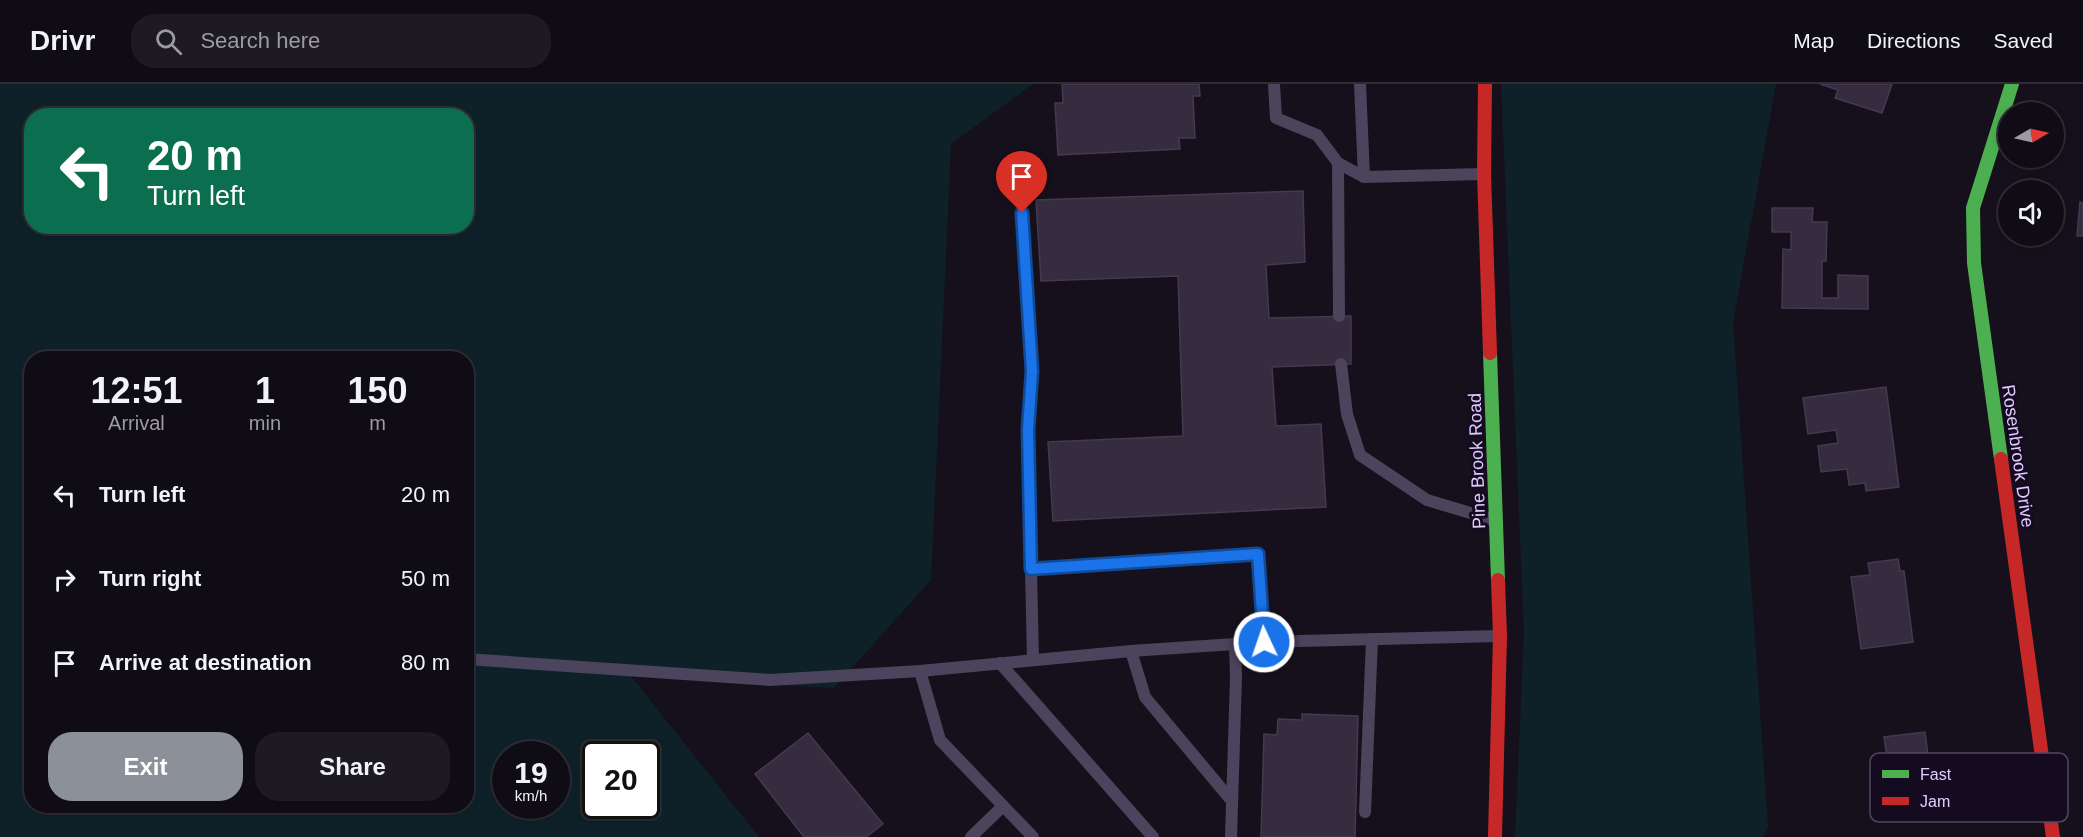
<!DOCTYPE html>
<html lang="en">
<head>
<meta charset="utf-8">
<style>
  :root { --surface:#100c15; --page:#1e1a22; --text:#f1f3f6; --muted:#9c9ba0; --line:#302c34; --accent:#8c9099 }
  body { margin:0; font-family:Helvetica,sans-serif; background:var(--page); color:var(--text); height:100vh; display:flex; flex-direction:column; font-size:22px; white-space:nowrap }
  * { box-sizing:border-box; margin:0 }
  p { font-size:20px; color:var(--muted) }
  .icon { flex:none; width:33px; height:33px; fill:none; stroke:currentColor; stroke-width:2; stroke-linecap:round; stroke-linejoin:round }
  .map { position:relative; flex:1; overflow:hidden }
  .details { position:absolute; left:24px; top:267px; width:450px; height:462px; display:flex; flex-direction:column; background:var(--surface); border-radius:24px; box-shadow:0 3px 9px #0003,0 0 0 2px var(--line) }
  .details>* { flex:none }
  .guide { position:absolute; left:24px; top:24px; width:450px; height:126px; border-radius:24px; box-shadow:0 3px 9px #0003,0 0 0 2px var(--line); background:#0b6e4f; color:#fff; overflow:hidden }
  .needle { width:39px; rotate:81deg }
  .buttons { position:absolute; left:1998px; top:18px; display:grid; gap:12px }
  .buttons a { display:grid; place-items:center; width:66px; height:66px; border-radius:50%; background:var(--surface); box-shadow:0 3px 9px #0003,0 0 0 2px var(--line); font-size:30px }
  .speed { position:absolute; left:492px; top:657px; display:flex; gap:12px; font-size:30px; font-weight:700; text-align:center }
  .speed>* { display:grid; place-content:center; width:78px; height:78px; border-radius:50%; background:var(--surface); box-shadow:0 3px 9px #0003,0 0 0 2px var(--line); line-height:1 }
  .speed small { font-size:15px; font-weight:400 }
  .speed .limit { border:3px solid #111; border-radius:9px; background:#fff; color:#111 }
  .pin { position:absolute; display:grid; place-items:center; width:51px; height:51px; color:#fff; margin:-62px -26px; border-radius:50% 50% 50% 0; rotate:-45deg; box-shadow:0 0 6px #0007 }
  .pin .icon { rotate:45deg }
  .me { position:absolute; width:66px; margin:-33px; rotate:357deg; stroke-linejoin:round; filter:drop-shadow(0 0 4px #0008) }
  .turn { display:flex; align-items:center; gap:21px; height:126px; padding:0 24px; font-size:27px }
  .turn .icon { width:78px; height:78px; stroke-width:2.5 }
  .turn b { display:block; font-size:42px; line-height:51px }
  .eta { display:flex; justify-content:space-evenly; align-items:center; height:102px; text-align:center }
  .eta b { font-size:36px; font-weight:600; line-height:42px }
  .cta { display:flex; gap:12px; margin-top:auto; padding:12px 24px }
  .cta a { flex:1; height:69px; border-radius:24px; background:var(--accent); color:#fff; font-size:24px; font-weight:600; line-height:69px; text-align:center }
  .cta a+a { background:var(--page); color:var(--text) }
  ul { padding:0; list-style:none }
  li { display:flex; align-items:center; gap:18px; height:84px; padding:0 24px }
  li div { flex:1 }
  li b { display:block; font-size:22px }
  li em { font-style:normal }
  header { display:flex; align-items:center; gap:36px; box-sizing:border-box; height:84px; padding:0 30px; background:var(--surface); border-bottom:2px solid var(--line) }
  header strong { font-size:28px }
  nav { display:flex; gap:33px; margin-inline-start:auto; font-size:21px }
  .search { width:420px; height:54px; background:var(--page); display:flex; align-items:center; gap:15px; box-sizing:border-box; padding:0 21px; border-radius:24px; color:var(--muted); font-size:22px }
  .map>svg:first-child { display:block }
  .green { fill:#0e2129; fill-rule:evenodd }
  .building { fill:#352d3f; stroke:#443951; stroke-width:1.5 }
  .lines { fill:none; stroke-linecap:round; stroke-linejoin:round }
  .lane { stroke:#4c435d; stroke-width:12 }
  .fast { stroke:#4caf50; stroke-width:14 }
  .jam { stroke:#c62828; stroke-width:14 }
  .route-casing { stroke:#114b97; stroke-width:15 }
  .route { stroke:#1a73e8; stroke-width:10 }
  .labels { text-anchor:middle; stroke-width:6; stroke-linejoin:round; paint-order:stroke }
  .street-label { font-size:18px; fill:#e0cbff; stroke:#150b21 }
  .key { fill:#150b21; stroke:#524564; stroke-width:1.5 }
  .key-label { font-size:16px; fill:#e0cbff }
</style>
</head>
<body>
<header>
<strong>Drivr</strong>
<div class="search"><svg class="icon" aria-label="search" viewBox="0 0 24 24"><circle cx="10" cy="10" r="6"/><path d="M15 15l6 6"/></svg>Search here</div>
<nav><a>Map</a><a>Directions</a><a>Saved</a></nav>
</header>
<div class="map">
<svg width="2083" height="753" viewBox="0 0 2083 753">
  <rect width="100%" height="100%" fill="#16101c"/>
  <g class="green">
    <path d="M 0,0 L 1033,0 L 951,60 L 931,496 L 834,604 L 631,592 L 759,753 L 0,753 ZM 32,32 L 466,32 L 466,142 L 32,142 ZM 32,274 L 466,274 L 466,722 L 32,722 ZM 506,670 L 556,670 L 556,722 L 506,722 ZM 596,670 L 646,670 L 646,722 L 596,722 Z"/>
    <polygon points="1501,0 1776,0 1733,239 1768,742 1763,753 1515,753 1524,548"/>
  </g>
  <g class="building">
    <polygon points="1062,0 1199,0 1200,12 1193,12 1195,54 1179,54 1180,65 1058,71 1055,19 1063,19"/>
    <polygon points="1820,0 1892,0 1882,29 1835,14 1838,6"/>
    <polygon points="1303,107 1305,178 1266,181 1269,234 1351,232 1351,280 1272,283 1276,342 1321,340 1326,423 1053,437 1048,358 1183,352 1178,192 1041,197 1036,116"/>
    <polygon points="2080,118 2083,119 2083,152 2077,152"/>
    <polygon points="1772,124 1813,124 1812,138 1827,138 1826,177 1822,177 1822,214 1838,214 1838,191 1868,192 1868,225 1782,224 1783,165 1791,166 1791,148 1772,148"/>
    <polygon points="1886,303 1899,403 1866,407 1865,399 1849,401 1847,385 1821,388 1818,362 1838,359 1836,346 1808,350 1803,314"/>
    <polygon points="1898,475 1900,487 1904,487 1913,558 1861,565 1851,493 1870,491 1868,479"/>
    <polygon points="1302,630 1358,632 1355,753 1261,753 1264,650 1277,651 1278,635 1302,636"/>
    <polygon points="1925,648 1928,671 1932,671 1934,691 1930,691 1933,717 1894,722 1884,653"/>
    <polygon points="808,649 883,740 866,753 804,753 755,690"/>
  </g>
  <g class="lines">
    <g class="lane">
      <polyline points="1274,0 1276,34 1317,51 1338,79 1364,93 1483,90"/>
      <polyline points="1360,0 1364,93"/>
      <polyline points="1338,79 1339,232"/>
      <polyline points="1022,129 1032,287 1028,346 1033,576"/>
      <polyline points="1341,280 1347,330 1360,371 1427,416 1494,436"/>
      <polyline points="1031,485 1258,470 1264,558"/>
      <polyline points="1131,567 1145,613 1231,716"/>
      <polyline points="466,575 770,596 920,587 1131,567 1264,558 1499,552"/>
      <polyline points="1000,579 1153,753"/>
      <polyline points="920,587 940,656 1033,753"/>
      <polyline points="1365,728 1372,555"/>
      <polyline points="971,753 1003,722"/>
      <polyline points="1231,753 1236,593 1235,560"/>
    </g>
    <g class="fast">
      <polyline points="1490,269 1498,496"/>
      <polyline points="2001,375 1974,179 1973,124 2012,0"/>
    </g>
    <g class="jam">
      <polyline points="1485,0 1484,90 1490,269"/>
      <polyline points="2001,375 2053,753"/>
      <polyline points="1495,753 1500,552 1498,496"/>
    </g>
  </g>
  <g class="lines">
    <defs>
      <polyline id="route" points="1022,129 1032,287 1028,346 1031,485 1258,470 1264,558"/>
    </defs>
    <use href="#route" class="route-casing"/>
    <use href="#route" class="route"/>
  </g>
  <g class="labels">
    <g class="street-label">
      <text transform="translate(2018 372) rotate(82)" y="6">Rosenbrook Drive</text>
      <text transform="translate(1477 377) rotate(-92)" y="6">Pine Brook Road</text>
    </g>
  </g>
  <rect x="1870" y="669" width="198" height="69" rx="9" class="key"/>
  <rect x="1882" y="686" width="27" height="8" fill="#4caf50"/>
  <rect x="1882" y="713" width="27" height="8" fill="#c62828"/>
  <g class="key-label">
    <text x="1920" y="696">Fast</text>
    <text x="1920" y="723">Jam</text>
  </g>
</svg>
<div class="buttons">
<a><svg class="needle" viewBox="-14 -14 28 28"><path d="M0-13l5 13h-10z" fill="#e53935"/><path d="M0 13l5-13h-10z" fill="#9c9ba0"/></svg></a>
<a><svg class="icon" aria-label="sound" viewBox="0 0 24 24"><path d="M4 9h4l5-4v14l-5-4H4zM17 9q2 3 0 6"/></svg></a>
</div>
<div class="speed"><div>19<small>km/h</small></div><div class="limit">20</div></div>
<div class="pin" style="left:1022px;top:129px;background:#d93025"><svg class="icon" aria-label="arrive" viewBox="0 0 24 24"><path d="M6 21V4h12l-3 4 3 4H6"/></svg></div>
<svg class="me" style="left:1264px;top:558px" viewBox="-20 -20 40 40"><circle r="17" fill="#1a73e8" stroke="#fff" stroke-width="3"/><path d="M0-11L8 9 0 5-8 9z" fill="#fff"/></svg>
<div class="guide">
<div class="turn"><svg class="icon" aria-label="left" viewBox="0 0 24 24"><path d="M17 20v-9H6M10 6l-5 5 5 5"/></svg><div><b>20 m</b>Turn left</div></div>
</div>
<section class="details">
<div class="eta">
<div><b>12:51</b><p>Arrival</p></div>
<div><b>1</b><p>min</p></div>
<div><b>150</b><p>m</p></div>
</div>
<ul>
<li><svg class="icon" aria-label="left" viewBox="0 0 24 24"><path d="M17 20v-9H6M10 6l-5 5 5 5"/></svg><div><b>Turn left</b></div><em>20 m</em></li>
<li><svg class="icon" aria-label="right" viewBox="0 0 24 24"><path d="M7 20v-9h11M14 6l5 5-5 5"/></svg><div><b>Turn right</b></div><em>50 m</em></li>
<li><svg class="icon" aria-label="arrive" viewBox="0 0 24 24"><path d="M6 21V4h12l-3 4 3 4H6"/></svg><div><b>Arrive at destination</b></div><em>80 m</em></li>
</ul>
<div class="cta"><a>Exit</a><a>Share</a></div>
</section>
</div>
</body>
</html>
